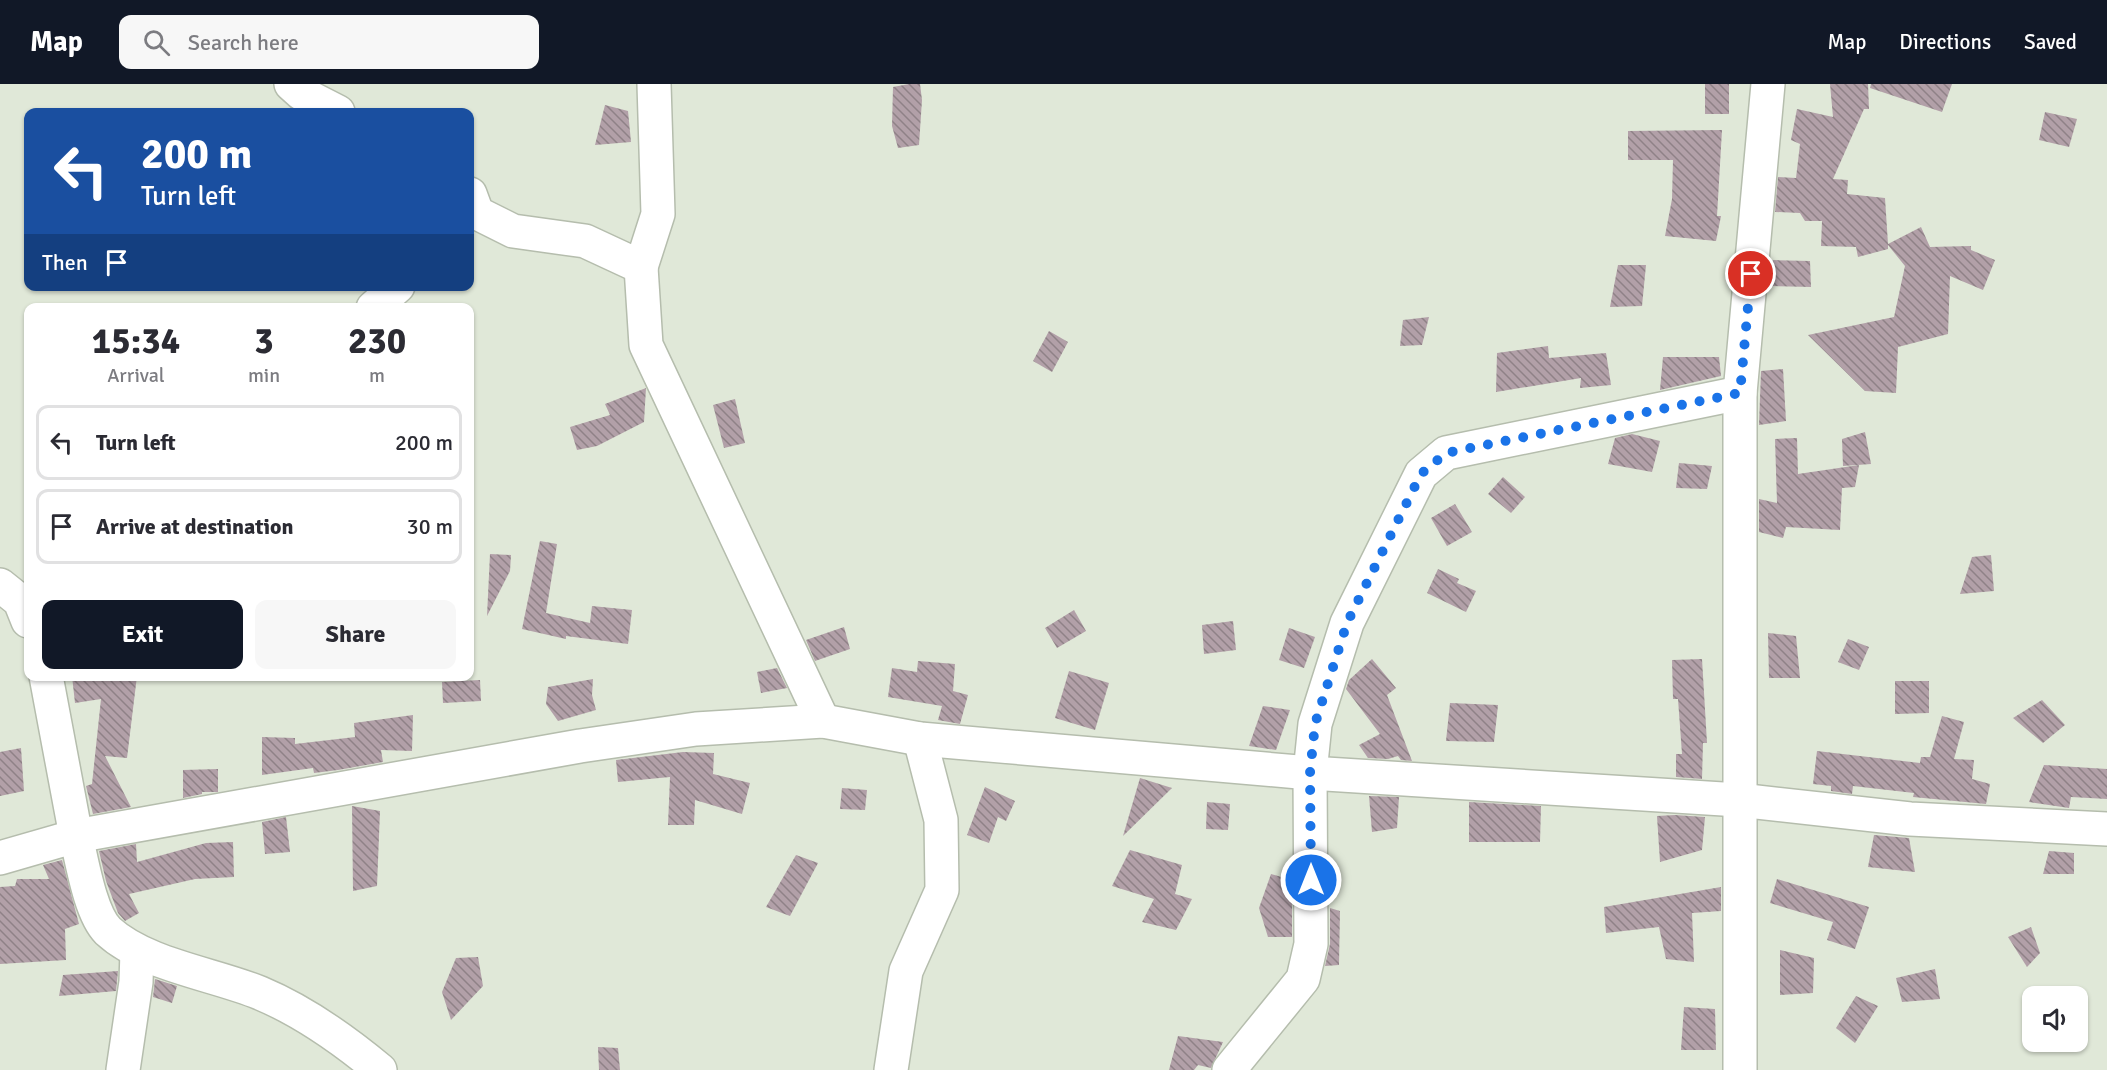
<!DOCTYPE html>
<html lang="en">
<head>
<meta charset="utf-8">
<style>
  :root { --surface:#fff; --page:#f7f7f7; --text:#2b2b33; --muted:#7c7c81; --line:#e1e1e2; --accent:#111827 }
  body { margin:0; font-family:Signika,sans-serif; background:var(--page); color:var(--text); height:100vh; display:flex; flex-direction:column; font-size:22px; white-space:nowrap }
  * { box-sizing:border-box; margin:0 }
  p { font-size:20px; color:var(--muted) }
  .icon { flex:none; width:33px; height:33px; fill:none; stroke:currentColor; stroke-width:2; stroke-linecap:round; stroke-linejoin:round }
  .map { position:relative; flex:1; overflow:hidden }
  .side { position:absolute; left:24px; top:219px; width:450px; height:378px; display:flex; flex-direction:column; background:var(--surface); border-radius:12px; box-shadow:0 2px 4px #0004 }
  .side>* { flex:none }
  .hud { position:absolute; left:24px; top:24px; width:450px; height:183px; border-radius:12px; box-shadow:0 2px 4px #0004; background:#1a4fa0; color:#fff; overflow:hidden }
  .controls { position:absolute; left:2022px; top:902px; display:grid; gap:12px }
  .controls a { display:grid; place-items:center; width:66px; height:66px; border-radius:12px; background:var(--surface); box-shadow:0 2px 4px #0004; font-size:30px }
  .pin { position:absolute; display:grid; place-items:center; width:51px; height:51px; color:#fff; margin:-26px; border:3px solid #fff; border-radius:50%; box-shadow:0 2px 6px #0007 }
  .me { position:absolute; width:66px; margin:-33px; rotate:0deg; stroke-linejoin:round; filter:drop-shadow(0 0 4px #0008) }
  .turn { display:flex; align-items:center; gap:21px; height:126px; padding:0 18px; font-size:27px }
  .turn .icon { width:78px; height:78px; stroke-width:2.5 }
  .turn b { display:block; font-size:42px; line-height:51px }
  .then { display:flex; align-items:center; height:57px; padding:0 18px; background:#0003; gap:12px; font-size:22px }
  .eta { display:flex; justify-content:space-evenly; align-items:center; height:102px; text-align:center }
  .eta b { font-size:36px; font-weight:700; line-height:42px }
  .action { display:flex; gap:12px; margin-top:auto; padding:12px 18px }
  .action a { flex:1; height:69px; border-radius:12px; background:var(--accent); color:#fff; font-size:24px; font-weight:700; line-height:69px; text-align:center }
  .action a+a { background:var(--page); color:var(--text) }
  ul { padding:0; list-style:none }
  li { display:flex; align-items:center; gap:18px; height:75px; margin:0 12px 9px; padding:0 6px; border:3px solid var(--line); border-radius:12px }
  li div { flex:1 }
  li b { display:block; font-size:22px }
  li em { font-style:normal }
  header { display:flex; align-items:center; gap:36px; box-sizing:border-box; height:84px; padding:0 30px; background:var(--accent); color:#fff }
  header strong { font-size:28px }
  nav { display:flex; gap:33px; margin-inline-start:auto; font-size:21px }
  .search { width:420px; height:54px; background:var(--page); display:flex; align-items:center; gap:15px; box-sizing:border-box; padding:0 21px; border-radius:12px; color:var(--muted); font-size:22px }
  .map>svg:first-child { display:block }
  .building { fill:url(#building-back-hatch) }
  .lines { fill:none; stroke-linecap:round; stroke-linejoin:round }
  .minor-casing { stroke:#b5bdad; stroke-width:36 }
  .minor { stroke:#fff; stroke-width:33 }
  .route { stroke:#1a73e8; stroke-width:10; stroke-dasharray:0 18 }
</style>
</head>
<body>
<header>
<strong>Map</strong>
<div class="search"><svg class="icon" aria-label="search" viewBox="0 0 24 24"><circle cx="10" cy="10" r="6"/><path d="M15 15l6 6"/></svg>Search here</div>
<nav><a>Map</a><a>Directions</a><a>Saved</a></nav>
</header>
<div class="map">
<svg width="2107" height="986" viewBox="0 0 2107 986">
  <defs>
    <pattern id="building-back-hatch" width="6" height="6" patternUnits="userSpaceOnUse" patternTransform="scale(1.5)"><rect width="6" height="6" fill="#b2a0a8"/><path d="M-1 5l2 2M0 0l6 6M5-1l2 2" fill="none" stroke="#8f8187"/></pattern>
  </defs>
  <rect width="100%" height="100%" fill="#e0e8d8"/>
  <g class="building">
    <polygon points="909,0 920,0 922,16 919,61 898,64 892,42 893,3"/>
    <rect x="1705" y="0" width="24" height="30"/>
    <polygon points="1830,0 1868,0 1869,25 1864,25 1833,95 1848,96 1847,110 1885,114 1888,160 1921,143 1930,163 1971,162 1971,166 1995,176 1983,206 1950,192 1948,250 1898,263 1896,309 1865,307 1808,251 1894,233 1905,182 1888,161 1888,165 1858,173 1856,163 1821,162 1822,137 1805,137 1800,129 1775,128 1778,93 1796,94 1800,60 1791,56 1797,25 1833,33"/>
    <polygon points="1871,0 1952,0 1942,28 1870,4"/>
    <polygon points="605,21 628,27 631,58 595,61"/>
    <polygon points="2045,28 2077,35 2069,63 2039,56"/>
    <polygon points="1722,46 1717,132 1721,132 1716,157 1665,152 1672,115 1673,76 1628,76 1628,47"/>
    <polygon points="1773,176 1810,177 1811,203 1771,202"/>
    <polygon points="1618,181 1646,181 1642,222 1610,223"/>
    <polygon points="1429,233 1422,261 1400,262 1403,236"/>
    <polygon points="1049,247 1068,258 1052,288 1033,277"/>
    <polygon points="1548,262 1549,274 1606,269 1611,301 1580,304 1581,294 1496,308 1497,269"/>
    <polygon points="1663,273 1719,273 1721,292 1660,306"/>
    <polygon points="1783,285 1786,337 1759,341 1761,287"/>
    <polygon points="646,304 644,338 597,362 577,366 570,343 610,331 605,320"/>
    <polygon points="735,315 745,359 724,364 713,321"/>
    <polygon points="1865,348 1871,380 1843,382 1842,355"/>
    <polygon points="1632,350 1660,357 1652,388 1608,380 1615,354"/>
    <polygon points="1797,354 1798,390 1859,381 1855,403 1842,404 1840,446 1786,443 1783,454 1759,448 1759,415 1777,419 1775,355"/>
    <polygon points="1679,379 1712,382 1707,405 1676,404"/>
    <polygon points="1503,393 1525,413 1511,429 1488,410"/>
    <polygon points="1455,420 1472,448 1447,462 1431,434"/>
    <polygon points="540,457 557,460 546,529 590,539 592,522 632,526 628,560 566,552 566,555 522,545"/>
    <polygon points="490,470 511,471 510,487 487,532"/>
    <polygon points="1991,471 1994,507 1960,510 1972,473"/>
    <polygon points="1438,485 1459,495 1457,499 1476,507 1466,528 1427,509"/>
    <polygon points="1074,526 1086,547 1057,564 1045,544"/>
    <polygon points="1233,537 1236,566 1204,570 1202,541"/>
    <polygon points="844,543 850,565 815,577 806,556"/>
    <polygon points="1289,544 1315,553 1304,584 1279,576"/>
    <polygon points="1768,549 1796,552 1800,594 1769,594"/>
    <polygon points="1848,555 1869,563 1859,586 1838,578"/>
    <polygon points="1372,575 1396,604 1387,611 1412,677 1401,676 1398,672 1388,675 1368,674 1359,661 1380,650 1346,605 1349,596"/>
    <polygon points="1702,575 1707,659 1703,659 1702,695 1676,693 1676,670 1682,670 1678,615 1673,615 1672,576"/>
    <polygon points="918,577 955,580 953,607 968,611 960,640 938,636 942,622 888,613 892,584 917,588"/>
    <polygon points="777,584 787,604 761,609 757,588"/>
    <polygon points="1069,587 1109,599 1095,646 1055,634"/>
    <polygon points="72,592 137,592 127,674 105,672 131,723 93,730 86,702 92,700 101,615 75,619"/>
    <polygon points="593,595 592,611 596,626 558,637 546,620 548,603"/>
    <polygon points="480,596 481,617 443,619 442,598"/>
    <polygon points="1895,597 1929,597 1929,629 1895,630"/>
    <polygon points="2042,616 2065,641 2043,659 2013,634"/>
    <polygon points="1450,619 1498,621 1494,658 1446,657"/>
    <polygon points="1263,622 1290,626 1276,666 1249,662"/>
    <polygon points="413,631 412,667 381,666 383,678 338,686 314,689 313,684 262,691 262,653 295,654 295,660 355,653 354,639"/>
    <polygon points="1942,632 1964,638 1954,675 1974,676 1972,695 1990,700 1986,720 1913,713 1914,709 1853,702 1852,710 1831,707 1831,702 1813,700 1817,667 1920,679 1921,673 1930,673"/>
    <polygon points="21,664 24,707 0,712 0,668"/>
    <polygon points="683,668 714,669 713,690 750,699 742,730 695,716 694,741 668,741 670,693 618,698 616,676"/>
    <polygon points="2044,681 2107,685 2107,715 2071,713 2069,724 2029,718"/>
    <polygon points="218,685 218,708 202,708 202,710 183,714 183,686"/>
    <polygon points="1140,694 1172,704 1123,752"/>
    <polygon points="985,703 1015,717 1006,737 998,733 989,759 967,751"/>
    <polygon points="842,704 867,706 865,726 840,725"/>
    <polygon points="1369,712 1399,713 1397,744 1372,748"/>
    <polygon points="1207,718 1230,720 1228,746 1206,745"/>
    <polygon points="1469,718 1541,722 1540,758 1469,758"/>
    <polygon points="352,722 380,727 377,802 353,807"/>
    <polygon points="1675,731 1705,733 1702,766 1660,778 1657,732"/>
    <polygon points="286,733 290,768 265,770 262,738"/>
    <polygon points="1874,751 1909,754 1915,788 1868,783"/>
    <polygon points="233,758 234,793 195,795 129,810 139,829 125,837 118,829 106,797 99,767 136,760 137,778 206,759"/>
    <polygon points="1130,766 1182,781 1175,810 1192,815 1176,846 1142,838 1154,815 1112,802"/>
    <polygon points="2049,767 2074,769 2074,790 2043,790"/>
    <polygon points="796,771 818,779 790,832 766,823"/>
    <polygon points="62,776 79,840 65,845 66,876 0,880 0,803 15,802 17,795 49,795 43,781"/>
    <polygon points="1271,790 1292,796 1292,853 1268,853 1259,824"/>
    <polygon points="1777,795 1869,823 1855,865 1827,856 1833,838 1770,819"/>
    <polygon points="1721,803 1721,827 1692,829 1694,878 1666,875 1659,843 1606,849 1604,823"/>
    <polygon points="1330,824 1340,827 1339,881 1325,882 1330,860"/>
    <polygon points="2031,843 2040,869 2027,883 2008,853"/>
    <polygon points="1780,866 1814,874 1813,909 1780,911"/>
    <polygon points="478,873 483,902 451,936 442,908 456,874"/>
    <polygon points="1935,885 1940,915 1902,918 1896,894"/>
    <polygon points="118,887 116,907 59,912 63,891"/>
    <polygon points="155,895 177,902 172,919 153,913"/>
    <polygon points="1856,912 1878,922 1855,959 1836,944"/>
    <polygon points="1684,923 1715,925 1716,966 1681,966"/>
    <polygon points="1178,952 1223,958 1211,984 1198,981 1194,986 1169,986"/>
    <polygon points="598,963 618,964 620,986 599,986"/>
  </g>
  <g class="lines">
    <defs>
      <g id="minor">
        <polyline points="291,0 301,9 338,28"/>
        <polyline points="470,110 477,129 513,147 585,157 641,183 646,261 823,637"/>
        <polyline points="641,183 658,130 654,0"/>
        <polyline points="373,224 398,202"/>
        <polyline points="0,501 20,517 28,537"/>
        <polyline points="46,592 76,752 580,662 696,645 823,637 920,655 1310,689 1739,716 1910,735 2107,745"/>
        <path d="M 0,774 L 76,752 C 82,777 90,829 108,847 C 145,881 214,890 260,909 C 303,927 344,956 380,986"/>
        <polyline points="123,986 136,898 137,867"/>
        <polyline points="891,986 906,887 942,806 941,736 920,655"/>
        <polyline points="1229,986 1303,895 1311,860 1310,689 1315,640 1347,539 1421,390 1446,369 1740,309"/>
        <polyline points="1740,986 1740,309 1768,0"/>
      </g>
    </defs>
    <use href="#minor" class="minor-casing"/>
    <use href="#minor" class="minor"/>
  </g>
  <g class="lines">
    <polyline class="route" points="1311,796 1310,689 1315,640 1347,539 1421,390 1446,369 1740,309 1751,190"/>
  </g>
</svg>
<div class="controls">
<a><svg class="icon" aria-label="sound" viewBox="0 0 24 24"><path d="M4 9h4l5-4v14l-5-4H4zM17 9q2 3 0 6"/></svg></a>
</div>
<div class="pin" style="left:1751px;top:190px;background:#d93025"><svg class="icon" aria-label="arrive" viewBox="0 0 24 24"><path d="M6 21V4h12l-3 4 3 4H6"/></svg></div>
<svg class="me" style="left:1311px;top:796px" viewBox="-20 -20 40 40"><circle r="17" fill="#1a73e8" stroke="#fff" stroke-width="3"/><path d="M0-11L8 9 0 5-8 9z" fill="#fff"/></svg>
<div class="hud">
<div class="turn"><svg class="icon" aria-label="left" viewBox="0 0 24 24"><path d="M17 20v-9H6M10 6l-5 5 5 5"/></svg><div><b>200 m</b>Turn left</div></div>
<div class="then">Then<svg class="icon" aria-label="arrive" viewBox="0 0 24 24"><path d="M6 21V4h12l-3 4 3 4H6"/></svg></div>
</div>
<section class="side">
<div class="eta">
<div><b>15:34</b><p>Arrival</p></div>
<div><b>3</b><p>min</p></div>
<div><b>230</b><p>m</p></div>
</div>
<ul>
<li><svg class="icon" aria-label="left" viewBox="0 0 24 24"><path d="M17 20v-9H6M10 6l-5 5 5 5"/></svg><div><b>Turn left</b></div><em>200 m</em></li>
<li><svg class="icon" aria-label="arrive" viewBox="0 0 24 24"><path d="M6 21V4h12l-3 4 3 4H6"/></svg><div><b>Arrive at destination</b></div><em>30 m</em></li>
</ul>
<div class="action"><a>Exit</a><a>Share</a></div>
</section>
</div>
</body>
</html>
